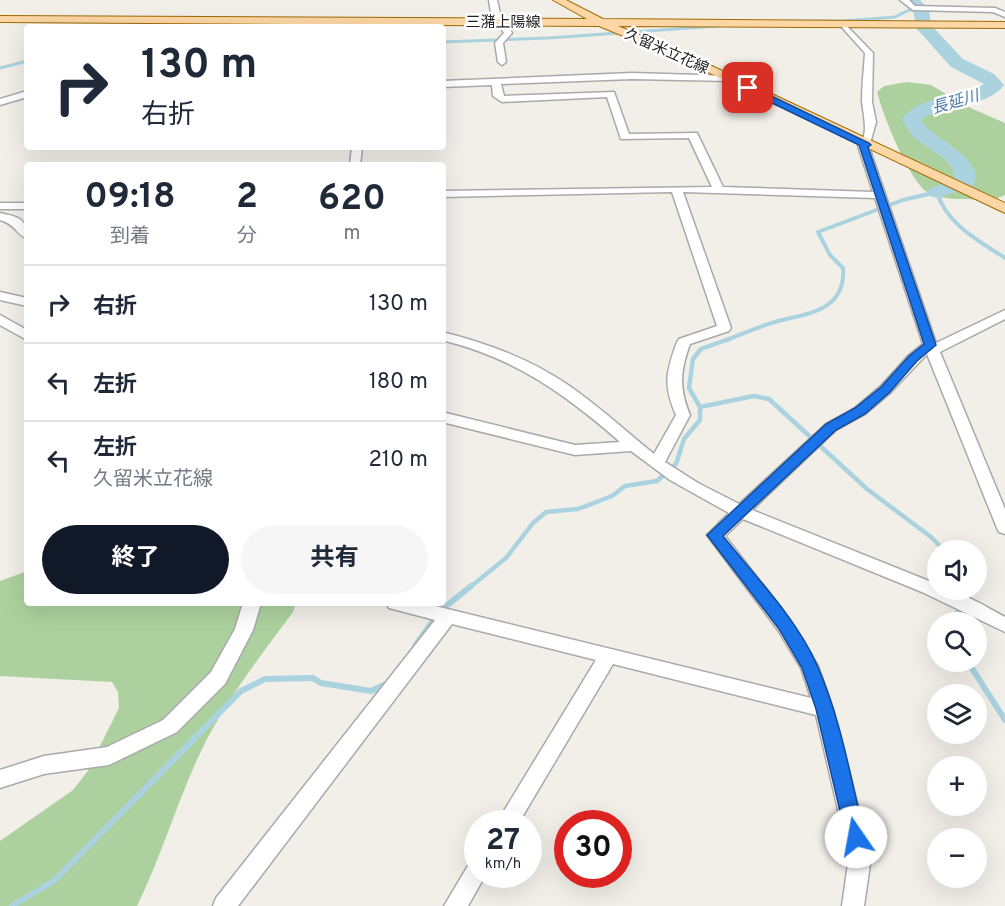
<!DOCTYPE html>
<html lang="ja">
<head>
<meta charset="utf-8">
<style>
  :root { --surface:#fff; --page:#f6f6f7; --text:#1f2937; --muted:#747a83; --line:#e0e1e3; --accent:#111827 }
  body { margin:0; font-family:Overpass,"Noto Sans JP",sans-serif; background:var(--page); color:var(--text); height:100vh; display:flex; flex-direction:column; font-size:22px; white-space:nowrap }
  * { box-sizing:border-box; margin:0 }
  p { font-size:20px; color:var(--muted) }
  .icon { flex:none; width:33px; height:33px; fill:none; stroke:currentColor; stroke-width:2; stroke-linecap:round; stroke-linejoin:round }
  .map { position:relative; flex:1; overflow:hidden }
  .panel { position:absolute; left:24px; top:162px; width:422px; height:444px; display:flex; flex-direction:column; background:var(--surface); border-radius:6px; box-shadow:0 6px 24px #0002 }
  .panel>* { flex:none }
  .guide { position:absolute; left:24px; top:24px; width:422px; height:126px; border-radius:6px; box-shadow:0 6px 24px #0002; background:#fff; color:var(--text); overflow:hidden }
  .tools { position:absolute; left:927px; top:540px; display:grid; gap:12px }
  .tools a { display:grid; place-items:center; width:60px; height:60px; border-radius:50%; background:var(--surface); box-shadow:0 6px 24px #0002; font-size:30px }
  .speed { position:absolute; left:464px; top:810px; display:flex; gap:12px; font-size:30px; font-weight:700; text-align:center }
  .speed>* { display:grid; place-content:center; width:78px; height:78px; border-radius:50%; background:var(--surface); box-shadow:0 6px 24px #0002; line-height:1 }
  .speed small { font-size:15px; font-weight:400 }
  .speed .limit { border:9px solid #d22; background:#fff; color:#111 }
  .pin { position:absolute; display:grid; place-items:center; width:51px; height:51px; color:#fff; margin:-26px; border-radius:12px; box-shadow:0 3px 9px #0006 }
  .me { position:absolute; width:66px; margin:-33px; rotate:348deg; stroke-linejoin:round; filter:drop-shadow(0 0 4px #0008) }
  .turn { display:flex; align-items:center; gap:21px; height:126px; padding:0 18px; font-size:27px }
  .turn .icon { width:78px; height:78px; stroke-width:2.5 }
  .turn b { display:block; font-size:42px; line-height:51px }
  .eta { display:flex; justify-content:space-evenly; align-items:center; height:102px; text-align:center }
  .eta b { font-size:36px; font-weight:700; line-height:42px }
  .primary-button { display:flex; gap:12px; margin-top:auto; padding:12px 18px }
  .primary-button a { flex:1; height:69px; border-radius:36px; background:var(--accent); color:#fff; font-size:24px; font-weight:700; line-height:69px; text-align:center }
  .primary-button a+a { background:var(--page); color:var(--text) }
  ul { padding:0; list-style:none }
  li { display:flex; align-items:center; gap:18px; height:78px; padding:0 18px; border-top:2px solid var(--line) }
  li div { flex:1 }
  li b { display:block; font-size:22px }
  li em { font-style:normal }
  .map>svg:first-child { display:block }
  .forest { fill:#add19e }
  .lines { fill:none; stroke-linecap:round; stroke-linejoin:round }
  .stream-far3 { stroke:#aad3df; stroke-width:3 }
  .stream-far2 { stroke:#aad3df; stroke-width:4 }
  .stream-far1 { stroke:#aad3df; stroke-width:4.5 }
  .stream { stroke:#aad3df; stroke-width:6 }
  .river { fill:#aad3df; fill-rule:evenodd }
  .minor-casing { stroke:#a9a9a9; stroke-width:3 }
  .major-casing { stroke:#a06b00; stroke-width:2 }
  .minor { fill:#fff; fill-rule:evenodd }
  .major { fill:#fcd6a4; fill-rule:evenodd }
  .route { fill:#1a73e8; stroke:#114b97; stroke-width:1.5 }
  .labels { text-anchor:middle; stroke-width:5; stroke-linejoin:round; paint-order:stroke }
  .far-street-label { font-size:15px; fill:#222; stroke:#fff }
  .far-water-label { font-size:16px; font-style:italic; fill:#4a7aab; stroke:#fff }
</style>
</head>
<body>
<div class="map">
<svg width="1005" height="906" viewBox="0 0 1005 906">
  <rect width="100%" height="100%" fill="#f2efe9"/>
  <g class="forest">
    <path d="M 907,82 L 931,85 L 966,106 L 1005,123 L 1005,195 C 994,201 980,200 968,199 C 955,199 938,199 927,192 C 909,180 882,113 877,92 L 884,86 Z"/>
    <path d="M 27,571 L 27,603 L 296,603 L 293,612 C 263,652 232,693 208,737 C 180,791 164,851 137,906 L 0,906 L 0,841 L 73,790 L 87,772 L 119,708 L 118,692 L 112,682 L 0,676 L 0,581 Z"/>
  </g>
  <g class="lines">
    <g class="stream-far3">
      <polyline points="786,21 843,21 895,17 909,10 917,10"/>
      <polyline points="442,42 548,38 718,26"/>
      <polyline points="0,68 27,61"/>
    </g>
    <path class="stream-far2" d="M 724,341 C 742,334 760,326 778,321 C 810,313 846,310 843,268 L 830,255 L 818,232 L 903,200 L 937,192 C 946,224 979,241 1005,258"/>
    <g class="stream-far1">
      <polyline points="700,407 754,396 769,399 867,489 931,537 944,550"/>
      <polyline points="469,588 506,558 533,523 546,512 578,509 612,496 625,486 657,481 676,464 684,439 700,420 700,407 689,388 693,359 701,349 729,339"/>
    </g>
    <g class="stream">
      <polyline points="956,622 963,590"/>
      <polyline points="415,646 440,611 471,586"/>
      <polyline points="968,662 1005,720"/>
      <polyline points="12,906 55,880 241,691 265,679 313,678 321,683 371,691 386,684"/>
    </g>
    <path class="river" d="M 903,0 L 920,0 L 929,10 L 931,25 L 963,59 L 994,74 L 1004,85 C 986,109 944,103 921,120 C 931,139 991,160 972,187 L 937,198 L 930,196 L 927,192 L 930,188 L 955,180 C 954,158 930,151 916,139 C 909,133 906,127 902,119 C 919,94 960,100 984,84 L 951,67 L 917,29 L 913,11 Z"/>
    <defs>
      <g id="minor">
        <polygon points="489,0 497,0 500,13 512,33 503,43 506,62 502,65 498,62 495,43 504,33 491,13"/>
        <polygon points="900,0 909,0 915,6 995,8 1005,12 1005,17 993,12 913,10"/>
        <path d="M 843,22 L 873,53 L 872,102 L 876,122 L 869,147 L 936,343 L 1005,310 L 1005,319 L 940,352 L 1005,509 L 1005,534 L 999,532 L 997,528 L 927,354 L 891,392 L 865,414 L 836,430 L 752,510 L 934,583 L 938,584 L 938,590 C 961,590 984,606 1005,617 L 1005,632 L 922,592 L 743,519 L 725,536 L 790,620 L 818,666 L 833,709 L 871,857 L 864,906 L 842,906 L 849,857 L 816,715 L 613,664 L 518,824 L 496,824 L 596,660 L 452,624 L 238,906 L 213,906 L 216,898 L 435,620 L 389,608 L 386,603 L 423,603 L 811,698 L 801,668 L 778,630 L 707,535 L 729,513 L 670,480 L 631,451 L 575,455 L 442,422 L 442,412 L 575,445 L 620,442 C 565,394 515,358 442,340 L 442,332 C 487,343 530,359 568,385 C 599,406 625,431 654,454 L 676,415 C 663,385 666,372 677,342 L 679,339 L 717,326 L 672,192 L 442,197 L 442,191 L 712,187 L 689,138 L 621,139 L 607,97 L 502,102 L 493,96 L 492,85 L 442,87 L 442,81 L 632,73 L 732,76 L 734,78 L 729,81 L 632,79 L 501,84 L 504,96 L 614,92 L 629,134 L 697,133 L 723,187 L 873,192 L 858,146 C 870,135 863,115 862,101 C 862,85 864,69 865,53 L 839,24 ZM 683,192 L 875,198 L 923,344 L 908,356 L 881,386 L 855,408 L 826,424 L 739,504 L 698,483 L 665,462 L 690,415 C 679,389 680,371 690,344 L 729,331 L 731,328 Z"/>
        <polygon points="27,91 27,97 0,105 0,99"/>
        <polygon points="352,147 362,147 360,165 350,165"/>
        <rect x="0" y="203" width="27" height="6"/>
        <path d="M 0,213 C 18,217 27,218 27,238 C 16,235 17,225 0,220 Z"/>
        <polygon points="0,292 27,298 27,306 0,300"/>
        <polygon points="0,315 27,330 27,340 0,325"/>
        <polygon points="243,603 261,603 253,630 225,684 177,732 109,765 44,774 0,788 0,770 44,756 107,747 163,720 211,672 235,629"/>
        <polygon points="477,860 477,874 486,874 468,906 444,906 469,864"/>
      </g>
      <polygon id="major" points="553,0 566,0 603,19 1005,22 1005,28 618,26 699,60 1005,203 1005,213 691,64 599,26 0,22 0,16 587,19"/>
    </defs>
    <use href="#minor" class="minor-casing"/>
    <use href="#major" class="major-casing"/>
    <use href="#minor" class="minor"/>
    <use href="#major" class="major"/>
  </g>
  <path class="route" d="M 745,86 L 751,86 L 869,143 L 871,145 L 868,147 L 936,345 L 917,361 L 890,392 L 865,414 L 836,430 L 723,536 C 754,575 797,619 817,665 C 841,719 851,780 865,837 L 862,843 L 856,846 L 849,843 L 846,837 L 816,709 L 802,668 L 779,629 L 707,535 L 826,424 L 855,408 L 881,387 L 909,356 L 924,344 L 859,145 L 745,90 Z"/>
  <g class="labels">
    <g class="far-street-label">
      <text x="503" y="27">三潴上陽線</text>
      <text transform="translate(667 51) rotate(24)" y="5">久留米立花線</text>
    </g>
    <g class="far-water-label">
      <text transform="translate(955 101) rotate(-16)" y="6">長延川</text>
    </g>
  </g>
</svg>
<div class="tools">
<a><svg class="icon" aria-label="sound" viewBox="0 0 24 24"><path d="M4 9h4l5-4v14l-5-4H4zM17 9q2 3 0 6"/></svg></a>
<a><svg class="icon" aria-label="search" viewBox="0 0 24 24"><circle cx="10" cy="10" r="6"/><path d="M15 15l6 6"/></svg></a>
<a><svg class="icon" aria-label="layers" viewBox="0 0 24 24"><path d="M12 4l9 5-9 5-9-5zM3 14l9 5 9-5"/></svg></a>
<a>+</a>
<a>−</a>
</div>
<div class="speed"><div>27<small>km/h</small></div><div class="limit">30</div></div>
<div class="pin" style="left:748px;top:88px;background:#d93025"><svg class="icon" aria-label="arrive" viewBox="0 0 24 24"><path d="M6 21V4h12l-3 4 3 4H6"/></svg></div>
<svg class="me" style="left:856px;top:837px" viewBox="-20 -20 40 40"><circle r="19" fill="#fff"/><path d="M0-13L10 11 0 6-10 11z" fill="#1a73e8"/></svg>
<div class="guide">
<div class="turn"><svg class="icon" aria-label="right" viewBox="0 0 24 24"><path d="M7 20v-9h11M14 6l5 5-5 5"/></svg><div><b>130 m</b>右折</div></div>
</div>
<section class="panel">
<div class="eta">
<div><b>09:18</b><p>到着</p></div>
<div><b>2</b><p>分</p></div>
<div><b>620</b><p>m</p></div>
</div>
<ul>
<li><svg class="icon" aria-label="right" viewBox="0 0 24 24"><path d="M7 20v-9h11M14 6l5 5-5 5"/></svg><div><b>右折</b></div><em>130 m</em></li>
<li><svg class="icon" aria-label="left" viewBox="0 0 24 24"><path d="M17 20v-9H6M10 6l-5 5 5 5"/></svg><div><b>左折</b></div><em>180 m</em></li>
<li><svg class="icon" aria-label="left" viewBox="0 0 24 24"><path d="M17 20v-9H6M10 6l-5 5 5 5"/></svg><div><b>左折</b><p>久留米立花線</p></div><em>210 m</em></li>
</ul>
<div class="primary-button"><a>終了</a><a>共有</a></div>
</section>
</div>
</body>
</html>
